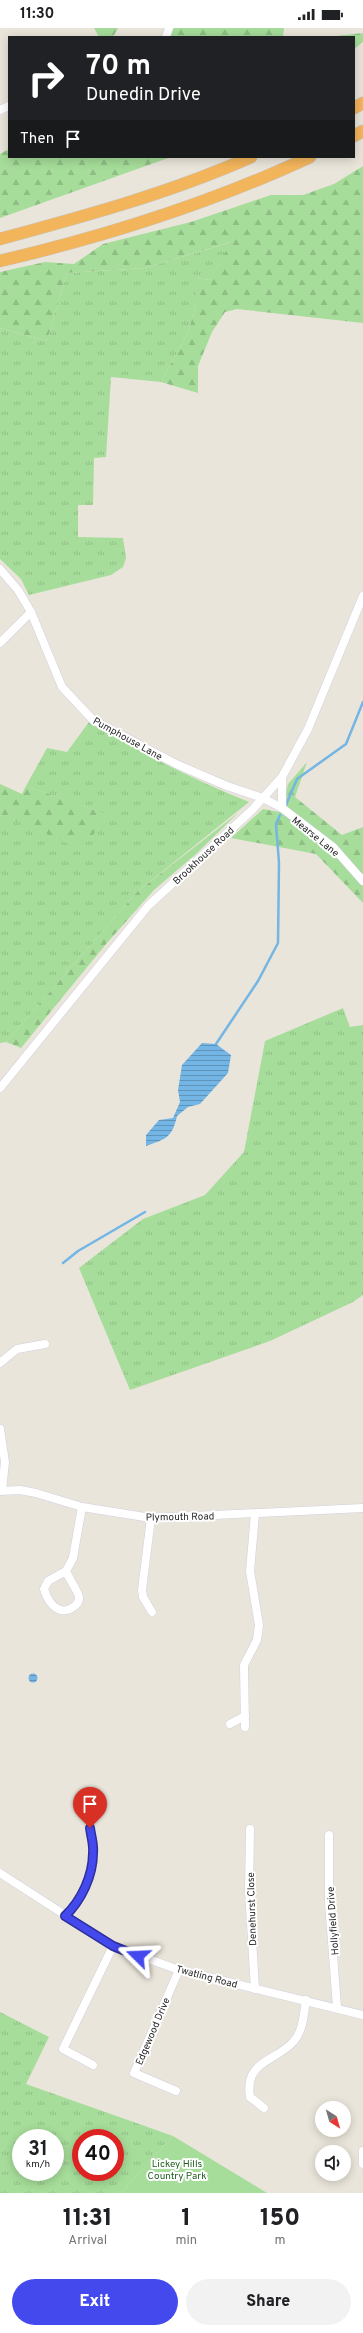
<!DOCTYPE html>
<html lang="en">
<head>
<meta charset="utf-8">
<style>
  :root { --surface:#fff; --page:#f2f2f2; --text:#202124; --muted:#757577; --accent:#4449ed }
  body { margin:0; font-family:Overpass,sans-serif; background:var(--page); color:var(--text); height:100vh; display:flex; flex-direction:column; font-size:15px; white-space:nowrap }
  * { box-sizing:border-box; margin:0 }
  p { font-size:13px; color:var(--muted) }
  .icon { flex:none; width:22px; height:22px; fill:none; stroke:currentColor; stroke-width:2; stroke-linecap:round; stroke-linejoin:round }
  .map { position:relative; height:2165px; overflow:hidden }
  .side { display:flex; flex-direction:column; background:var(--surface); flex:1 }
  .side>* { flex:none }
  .hud { position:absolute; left:8px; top:8px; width:347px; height:122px; border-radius:0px; box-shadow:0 2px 10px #0003; background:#202124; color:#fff; overflow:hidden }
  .needle { width:26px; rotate:143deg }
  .fabs { position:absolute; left:315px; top:2073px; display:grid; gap:8px }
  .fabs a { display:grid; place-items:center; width:36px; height:36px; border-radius:50%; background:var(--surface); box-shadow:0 2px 10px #0003; font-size:20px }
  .speed { position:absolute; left:12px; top:2101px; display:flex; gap:8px; font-size:20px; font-weight:700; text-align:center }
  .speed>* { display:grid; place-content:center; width:52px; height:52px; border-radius:50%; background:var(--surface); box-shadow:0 2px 10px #0003; line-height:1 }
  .speed small { font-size:10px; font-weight:400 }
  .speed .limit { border:6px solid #d22; background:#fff; color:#111 }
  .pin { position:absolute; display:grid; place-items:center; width:34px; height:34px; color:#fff; margin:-41px -17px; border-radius:50% 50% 50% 0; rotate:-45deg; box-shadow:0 0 4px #0007 }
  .pin .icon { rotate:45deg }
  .me { position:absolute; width:44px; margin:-22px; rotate:291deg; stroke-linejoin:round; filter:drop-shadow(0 0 3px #0008) }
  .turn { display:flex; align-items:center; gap:14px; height:84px; padding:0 12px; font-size:18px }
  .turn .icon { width:52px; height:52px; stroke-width:2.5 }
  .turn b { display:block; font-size:28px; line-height:34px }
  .then { display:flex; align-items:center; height:38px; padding:0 12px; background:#0003; gap:8px; font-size:15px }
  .eta { display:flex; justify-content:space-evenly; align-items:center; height:68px; text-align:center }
  .eta b { font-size:24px; font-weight:800; line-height:28px }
  .primary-button { display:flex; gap:8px; margin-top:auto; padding:8px 12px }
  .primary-button a { flex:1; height:46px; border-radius:24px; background:var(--accent); color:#fff; font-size:16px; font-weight:800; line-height:46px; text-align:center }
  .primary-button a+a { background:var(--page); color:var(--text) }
  .status { display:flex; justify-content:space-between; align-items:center; height:28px; padding:0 20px; background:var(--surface); direction:ltr }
  .status svg { height:11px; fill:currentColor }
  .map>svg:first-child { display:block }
  .grass { fill:url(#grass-tufts); fill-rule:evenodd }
  .forest { fill:url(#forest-firs) }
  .park { fill:#a6dd9a }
  .water { fill:url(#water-rules) }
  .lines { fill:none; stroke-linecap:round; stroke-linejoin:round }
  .stream { stroke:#73b5e5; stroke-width:2.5 }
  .minor-casing { stroke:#d0d0e0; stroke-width:9 }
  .highway-casing { stroke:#c7c7c7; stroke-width:13 }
  .minor { stroke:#fff; stroke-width:8 }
  .highway { stroke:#f3b55c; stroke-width:12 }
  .route-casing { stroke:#2c2f9a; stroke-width:10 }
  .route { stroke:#4449ed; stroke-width:7 }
  .labels { text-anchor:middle; stroke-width:4; stroke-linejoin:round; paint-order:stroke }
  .street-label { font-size:10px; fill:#282828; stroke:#fff }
  .park-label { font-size:10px; fill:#215f1e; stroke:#fff }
</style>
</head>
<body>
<div class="status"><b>11:30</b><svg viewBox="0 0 49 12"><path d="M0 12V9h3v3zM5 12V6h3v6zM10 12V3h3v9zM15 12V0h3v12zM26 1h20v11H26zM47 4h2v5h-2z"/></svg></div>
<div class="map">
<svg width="363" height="2165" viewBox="0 0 363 2165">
  <defs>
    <pattern id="grass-tufts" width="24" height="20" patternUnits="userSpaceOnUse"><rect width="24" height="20" fill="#a6dd9a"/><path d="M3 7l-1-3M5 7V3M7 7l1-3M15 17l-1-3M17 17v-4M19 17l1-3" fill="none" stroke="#8fbe85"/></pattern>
    <pattern id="forest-firs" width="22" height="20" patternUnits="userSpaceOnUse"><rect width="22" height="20" fill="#a6dd9a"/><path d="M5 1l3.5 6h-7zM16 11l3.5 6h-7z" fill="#8fbe85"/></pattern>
    <pattern id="water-rules" width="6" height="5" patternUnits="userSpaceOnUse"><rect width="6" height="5" fill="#73b5e5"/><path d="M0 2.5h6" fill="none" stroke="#5e93ba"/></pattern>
  </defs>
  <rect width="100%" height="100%" fill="#eae5da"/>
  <g class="grass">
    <polygon points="232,214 210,252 196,250 196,277 188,304 161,354 111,349 106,429 94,430 93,477 78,477 78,509 123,510 126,530 123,539 111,547 29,567 21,551 0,531 0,300 47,313 67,245 145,240"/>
    <path d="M 89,694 C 141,725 194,752 249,774 L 137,864 L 6,1014 L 0,1015 L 0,787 L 92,809 L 105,786 L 26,758 L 47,720 L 67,724 Z"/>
    <polygon points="343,980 350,999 363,997 363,1267 353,1274 270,1313 130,1362 79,1240 143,1191 205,1167 244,1124 265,1013"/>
    <path d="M 0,1984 L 49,2009 L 26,2056 L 173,2108 L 121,2165 L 0,2165 ZM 21,2110 L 55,2110 L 55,2144 L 21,2144 ZM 81,2110 L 115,2110 L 115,2144 L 81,2144 Z"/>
  </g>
  <g class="forest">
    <polygon points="94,0 118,0 113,9 99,9"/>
    <polygon points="169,0 284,0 283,9 166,9"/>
    <polygon points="363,5 363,14 354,21 354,9 327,9"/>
    <polygon points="9,121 9,129 171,129 0,190 0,126"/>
    <polygon points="363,138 363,295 237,281 225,284 212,304 198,338 198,365 161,354 188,304 196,277 196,250 210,252 231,214 145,240 67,245 47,313 0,300 0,244 45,234 74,236 103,216 191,194 271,167 303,167 334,156"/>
    <polygon points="307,734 295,769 342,807 363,799 363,875 316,826 231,810 263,781 279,784 283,778 288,756"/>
    <polygon points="0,756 22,766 26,758 106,786 92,809 69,816 17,793 0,787"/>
    <polygon points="238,785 196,826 154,862 106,916 21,1020 6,1014 137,864"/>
  </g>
  <polygon class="park" points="173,2108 267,2165 121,2165"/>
  <g class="water">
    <path d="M 202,1015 L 216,1016 L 231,1027 L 228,1045 L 200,1076 L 188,1079 L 177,1088 C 172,1110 166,1111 146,1118 L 146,1107 L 159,1092 L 173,1090 L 180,1074 L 178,1062 L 182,1037 Z"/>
    <circle cx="33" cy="1650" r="4.5"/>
  </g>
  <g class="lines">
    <g class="stream">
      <polyline points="286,777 297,751 346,716 363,674"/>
      <polyline points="216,1016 258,953 278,915 279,835 276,796 280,787"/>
      <polyline points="63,1235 78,1223 145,1184"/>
    </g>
    <defs>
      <g id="minor">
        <polyline points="166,9 169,0"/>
        <polyline points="0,82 9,78"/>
        <polyline points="0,541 18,562 31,584 62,659 93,692 176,736 227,758 263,770 282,780 333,819 363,853"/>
        <polyline points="0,615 31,584"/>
        <polyline points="282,749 282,780"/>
        <polyline points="0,1060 148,878 252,782 282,749 308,701 363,568"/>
        <polyline points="0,1335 17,1321 45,1316"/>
        <polyline points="0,1401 5,1434 2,1462"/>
        <polyline points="0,1463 20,1462 36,1465 82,1479 151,1490 363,1480"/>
        <polyline points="151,1490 142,1562 143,1569 152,1584"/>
        <path d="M 66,1543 L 48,1553 L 44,1561 C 46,1569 52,1580 61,1582 C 68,1584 80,1577 79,1569 C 77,1561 69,1551 66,1543 L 73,1530 L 82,1479"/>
        <polyline points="230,1696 245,1688"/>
        <polyline points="245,1699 244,1637 257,1612 259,1597 250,1543 255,1486"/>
        <polyline points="250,1801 249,1862 255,1961"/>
        <polyline points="329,1807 329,1874 337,1979"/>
        <polyline points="0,1845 113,1918 179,1942 363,1987"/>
        <path d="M 65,1889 C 81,1873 92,1848 93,1825 C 94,1813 90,1800 88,1788"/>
        <polyline points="93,2037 63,2021 113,1918"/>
        <polyline points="176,2063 134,2045 179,1942"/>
        <path d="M 264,2080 L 250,2069 C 244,2032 276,2034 294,2013 C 303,2003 304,1985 306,1972"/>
        <polyline points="363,2123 363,2136"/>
      </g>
      <g id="highway">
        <polyline points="354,80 363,75"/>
        <polyline points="354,108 363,103"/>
        <path d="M 0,211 C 85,188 170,165 251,129"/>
        <path d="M 0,233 C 103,209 213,174 310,129"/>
      </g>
    </defs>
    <use href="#minor" class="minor-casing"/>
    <use href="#highway" class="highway-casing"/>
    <use href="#minor" class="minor"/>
    <use href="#highway" class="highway"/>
  </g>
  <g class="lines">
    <defs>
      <path id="route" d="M 90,1800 C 91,1808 94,1817 93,1825 C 93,1848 81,1873 65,1888 L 113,1918 L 138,1928"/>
    </defs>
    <use href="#route" class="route-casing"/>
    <use href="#route" class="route"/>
  </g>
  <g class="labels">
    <g class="street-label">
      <text transform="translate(128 710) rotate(29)" y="4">Pumphouse Lane</text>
      <text transform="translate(316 808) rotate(39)" y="4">Mearse Lane</text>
      <text transform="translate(203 827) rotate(-43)" y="4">Brookhouse Road</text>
      <text transform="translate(180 1488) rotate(-1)" y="4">Plymouth Road</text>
      <text transform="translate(251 1881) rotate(-92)" y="4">Denehurst Close</text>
      <text transform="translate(332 1893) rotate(-94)" y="4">Hollyfield Drive</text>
      <text transform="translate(207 1948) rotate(15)" y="4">Twatling Road</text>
      <text transform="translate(152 2003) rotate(-67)" y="4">Edgewood Drive</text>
    </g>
    <g class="park-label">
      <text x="177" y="2139">Lickey Hills<tspan x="177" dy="12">Country Park</tspan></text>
    </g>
  </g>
</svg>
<div class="fabs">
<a><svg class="needle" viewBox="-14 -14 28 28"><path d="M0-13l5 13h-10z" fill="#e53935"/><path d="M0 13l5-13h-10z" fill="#757577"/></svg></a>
<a><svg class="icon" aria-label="sound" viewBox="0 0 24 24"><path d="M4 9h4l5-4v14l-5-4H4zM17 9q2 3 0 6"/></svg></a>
</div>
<div class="speed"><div>31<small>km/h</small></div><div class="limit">40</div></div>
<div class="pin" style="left:90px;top:1800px;background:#d93025"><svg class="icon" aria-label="arrive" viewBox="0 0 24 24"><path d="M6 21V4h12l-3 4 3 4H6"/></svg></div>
<svg class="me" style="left:138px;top:1928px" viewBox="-20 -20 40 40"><path d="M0-17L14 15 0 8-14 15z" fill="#4449ed" stroke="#fff" stroke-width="4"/></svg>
<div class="hud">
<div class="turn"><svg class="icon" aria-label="right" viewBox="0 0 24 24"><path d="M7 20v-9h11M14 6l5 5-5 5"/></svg><div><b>70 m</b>Dunedin Drive</div></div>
<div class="then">Then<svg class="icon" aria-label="arrive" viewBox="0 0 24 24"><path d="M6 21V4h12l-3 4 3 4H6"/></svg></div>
</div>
</div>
<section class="side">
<div class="eta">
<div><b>11:31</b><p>Arrival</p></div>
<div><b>1</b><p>min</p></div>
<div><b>150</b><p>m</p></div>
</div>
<div class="primary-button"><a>Exit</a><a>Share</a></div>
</section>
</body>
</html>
